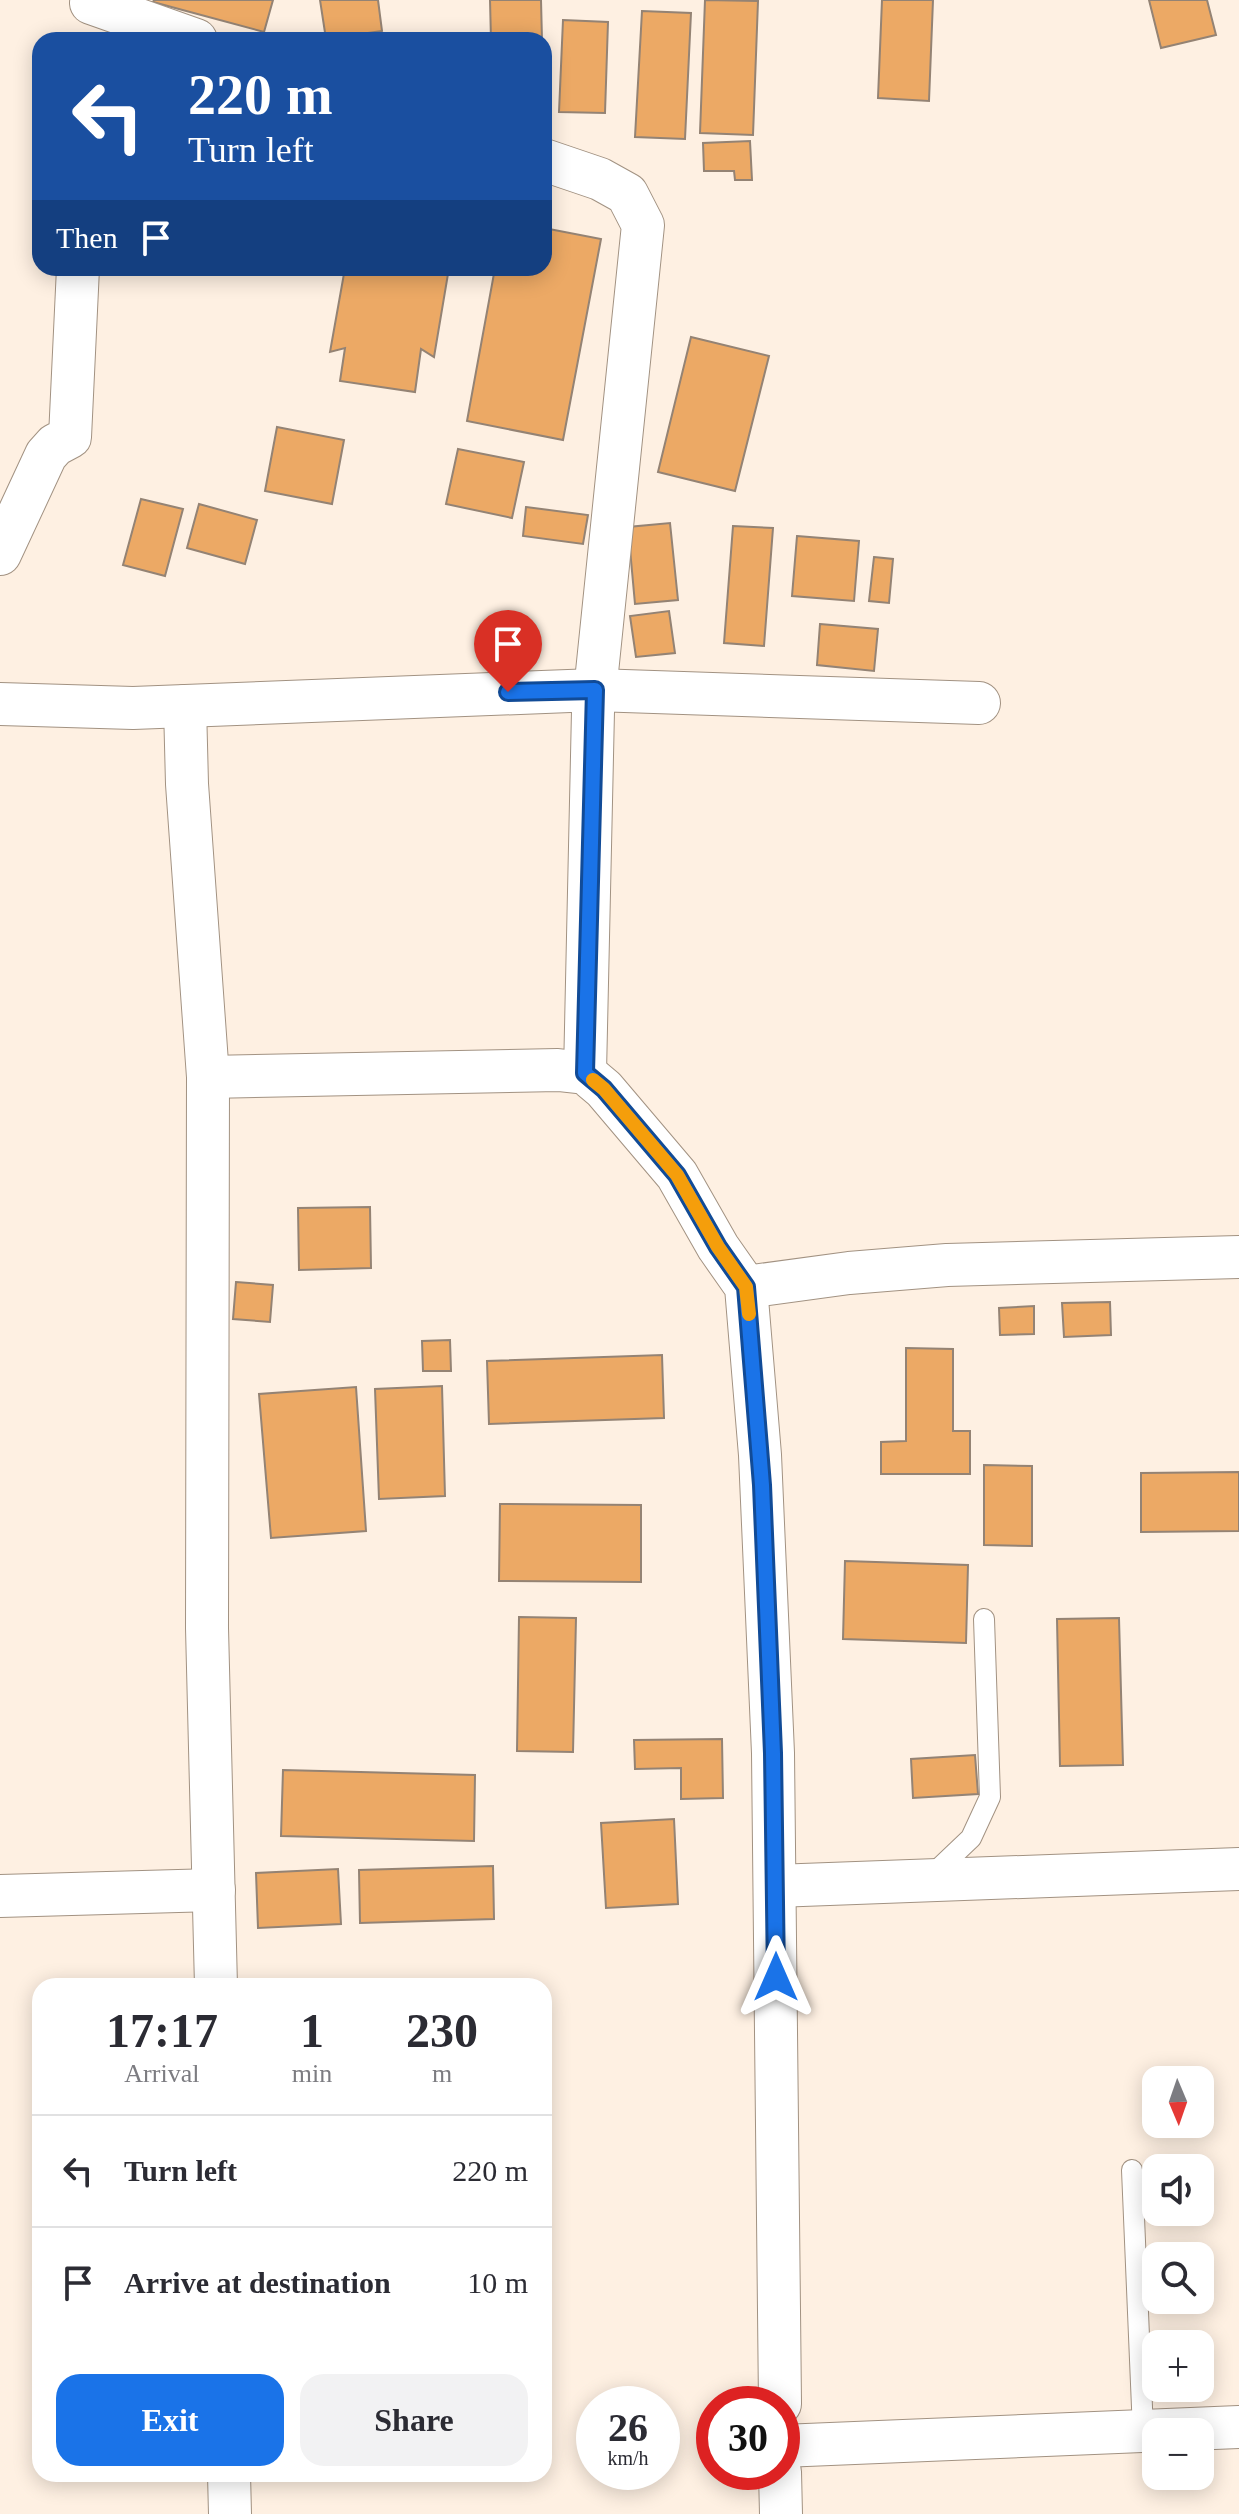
<!DOCTYPE html>
<html lang="en">
<head>
<meta charset="utf-8">
<style>
  :root { --surface:#fff; --page:#f2f2f3; --text:#2b2b33; --muted:#7c7c81; --line:#e1e1e2; --accent:#1a73e8 }
  body { margin:0; font-family:"Times New Roman",serif; background:var(--page); color:var(--text); height:100vh; display:flex; flex-direction:column; font-size:30px; white-space:nowrap }
  * { box-sizing:border-box; margin:0 }
  p { font-size:26px; color:var(--muted) }
  .icon { flex:none; width:44px; height:44px; fill:none; stroke:currentColor; stroke-width:2; stroke-linecap:round; stroke-linejoin:round }
  .map { position:relative; flex:1; overflow:hidden }
  .side { position:absolute; left:32px; top:1978px; width:520px; height:504px; display:flex; flex-direction:column; background:var(--surface); border-radius:24px; box-shadow:0 4px 20px #0003 }
  .side>* { flex:none }
  .guide { position:absolute; left:32px; top:32px; width:520px; height:244px; border-radius:24px; box-shadow:0 4px 20px #0003; background:#1a4fa0; color:#fff; overflow:hidden }
  .needle { width:52px; rotate:178deg }
  .controls { position:absolute; left:1142px; top:2066px; display:grid; gap:16px }
  .controls a { display:grid; place-items:center; width:72px; height:72px; border-radius:16px; background:var(--surface); box-shadow:0 4px 20px #0003; font-size:40px }
  .speed { position:absolute; left:576px; top:2386px; display:flex; gap:16px; font-size:40px; font-weight:700; text-align:center }
  .speed>* { display:grid; place-content:center; width:104px; height:104px; border-radius:50%; background:var(--surface); box-shadow:0 4px 20px #0003; line-height:1 }
  .speed small { font-size:20px; font-weight:400 }
  .speed .limit { border:12px solid #d22; background:#fff; color:#111 }
  .pin { position:absolute; display:grid; place-items:center; width:68px; height:68px; color:#fff; margin:-82px -34px; border-radius:50% 50% 50% 0; rotate:-45deg; box-shadow:0 0 8px #0007 }
  .pin .icon { rotate:45deg }
  .me { position:absolute; width:88px; margin:-44px; rotate:0deg; stroke-linejoin:round; filter:drop-shadow(0 0 6px #0008) }
  .turn { display:flex; align-items:center; gap:28px; height:168px; padding:0 24px; font-size:36px }
  .turn .icon { width:104px; height:104px; stroke-width:2.5 }
  .turn b { display:block; font-size:56px; line-height:68px }
  .then { display:flex; align-items:center; height:76px; padding:0 24px; background:#0003; gap:16px; font-size:30px }
  .eta { display:flex; justify-content:space-evenly; align-items:center; height:136px; text-align:center }
  .eta b { font-size:48px; font-weight:800; line-height:56px }
  .cta { display:flex; gap:16px; margin-top:auto; padding:16px 24px }
  .cta a { flex:1; height:92px; border-radius:24px; background:var(--accent); color:#fff; font-size:32px; font-weight:800; line-height:92px; text-align:center }
  .cta a+a { background:var(--page); color:var(--text) }
  ul { padding:0; list-style:none }
  li { display:flex; align-items:center; gap:24px; height:112px; padding:0 24px; border-top:2px solid var(--line) }
  li div { flex:1 }
  li b { display:block; font-size:30px }
  li em { font-style:normal }
  .map>svg:first-child { display:block }
  .building { fill:#eca965; stroke:#948374; stroke-width:2 }
  .lines { fill:none; stroke-linecap:round; stroke-linejoin:round }
  .service-casing { stroke:#a29282; stroke-width:22 }
  .minor-casing { stroke:#a29282; stroke-width:44 }
  .service { stroke:#fff; stroke-width:20 }
  .minor { stroke:#fff; stroke-width:42 }
  .route-casing { stroke:#114b97; stroke-width:20 }
  .route { stroke:#1a73e8; stroke-width:14 }
  .slow { stroke:#f59e0b; stroke-width:14 }
</style>
</head>
<body>
<div class="map">
<svg width="1239" height="2514" viewBox="0 0 1239 2514">
  <rect width="100%" height="100%" fill="#fef0e2"/>
  <g class="building">
    <polygon points="154,0 273,0 264,32 153,2"/>
    <polygon points="320,0 378,0 382,31 326,39"/>
    <polygon points="490,0 541,0 542,40 491,40"/>
    <polygon points="705,0 758,1 753,135 700,133"/>
    <polygon points="882,0 933,0 929,101 878,98"/>
    <polygon points="1149,0 1207,0 1216,35 1161,48"/>
    <polygon points="642,11 691,13 685,139 635,137"/>
    <polygon points="563,20 608,22 605,113 559,112"/>
    <polygon points="750,141 752,180 735,180 734,171 704,171 703,143"/>
    <polygon points="544,228 601,239 563,440 467,421 495,268 544,268"/>
    <polygon points="345,268 449,268 434,357 421,349 415,392 340,381 345,348 330,352"/>
    <polygon points="691,337 769,356 735,491 658,472"/>
    <polygon points="277,427 344,440 332,504 265,491"/>
    <polygon points="458,449 524,462 512,518 446,504"/>
    <polygon points="141,499 183,509 165,576 123,565"/>
    <polygon points="199,504 257,520 245,564 187,548"/>
    <polygon points="526,507 588,515 583,544 523,536"/>
    <polygon points="670,523 678,600 635,604 628,527"/>
    <polygon points="733,526 773,528 764,646 724,643"/>
    <polygon points="797,536 859,541 854,601 792,596"/>
    <polygon points="874,557 893,559 889,603 869,601"/>
    <polygon points="669,611 675,653 636,657 630,616"/>
    <polygon points="820,624 878,629 874,671 817,665"/>
    <polygon points="370,1207 371,1268 299,1270 298,1208"/>
    <polygon points="236,1282 273,1285 270,1322 233,1319"/>
    <polygon points="1110,1302 1111,1335 1064,1337 1062,1303"/>
    <polygon points="1034,1306 1034,1334 1000,1335 999,1308"/>
    <polygon points="450,1340 451,1371 423,1371 422,1341"/>
    <polygon points="906,1348 953,1349 953,1431 970,1431 970,1474 881,1474 881,1442 906,1441"/>
    <polygon points="662,1355 664,1418 489,1424 487,1361"/>
    <polygon points="442,1386 445,1496 379,1499 375,1389"/>
    <polygon points="356,1387 366,1531 271,1538 259,1394"/>
    <polygon points="984,1465 1032,1466 1032,1546 984,1545"/>
    <polygon points="1239,1472 1239,1531 1141,1532 1141,1473"/>
    <polygon points="500,1504 641,1505 641,1582 499,1581"/>
    <polygon points="845,1561 968,1565 966,1643 843,1639"/>
    <polygon points="519,1617 576,1618 573,1752 517,1751"/>
    <polygon points="1119,1618 1123,1765 1060,1766 1057,1619"/>
    <polygon points="722,1739 723,1798 681,1799 681,1768 635,1769 634,1740"/>
    <polygon points="975,1755 978,1794 913,1798 911,1759"/>
    <polygon points="283,1770 475,1775 474,1841 281,1836"/>
    <polygon points="674,1819 678,1904 606,1908 601,1823"/>
    <polygon points="493,1866 494,1919 360,1923 359,1870"/>
    <polygon points="338,1869 341,1924 258,1928 256,1873"/>
  </g>
  <g class="lines">
    <defs>
      <g id="service">
        <polyline points="930,1877 971,1838 990,1797 984,1619"/>
        <polyline points="1132,2170 1143,2431"/>
      </g>
      <g id="minor">
        <polyline points="91,3 196,40"/>
        <polyline points="544,160 600,179 627,194 643,225 593,711 585,1073"/>
        <polyline points="0,554 46,455 55,445 70,437 78,268"/>
        <polyline points="0,704 133,708 595,690 979,703"/>
        <polyline points="185,706 187,784 208,1077 207,1628 216,1986"/>
        <polyline points="208,1077 558,1070 585,1073 604,1089 677,1175 718,1247 746,1287 760,1455 773,1753 780,2404"/>
        <polyline points="746,1287 849,1273 947,1265 1239,1257"/>
        <polyline points="775,1886 1239,1869"/>
        <polyline points="0,1896 214,1890"/>
        <polyline points="782,2446 1239,2427"/>
        <polyline points="780,2472 781,2514"/>
        <polyline points="229,2474 230,2514"/>
      </g>
    </defs>
    <use href="#service" class="service-casing"/>
    <use href="#minor" class="minor-casing"/>
    <use href="#service" class="service"/>
    <use href="#minor" class="minor"/>
  </g>
  <g class="lines">
    <defs>
      <polyline id="route" points="508,692 595,690 585,1073 604,1089 677,1175 718,1247 746,1287 762,1485 773,1753 776,1977"/>
    </defs>
    <use href="#route" class="route-casing"/>
    <use href="#route" class="route"/>
    <polyline class="slow" points="593,1080 604,1089 677,1175 718,1247 746,1287 749,1314"/>
  </g>
</svg>
<div class="controls">
<a><svg class="needle" viewBox="-14 -14 28 28"><path d="M0-13l5 13h-10z" fill="#e53935"/><path d="M0 13l5-13h-10z" fill="#7c7c81"/></svg></a>
<a><svg class="icon" aria-label="sound" viewBox="0 0 24 24"><path d="M4 9h4l5-4v14l-5-4H4zM17 9q2 3 0 6"/></svg></a>
<a><svg class="icon" aria-label="search" viewBox="0 0 24 24"><circle cx="10" cy="10" r="6"/><path d="M15 15l6 6"/></svg></a>
<a>+</a>
<a>−</a>
</div>
<div class="speed"><div>26<small>km/h</small></div><div class="limit">30</div></div>
<div class="pin" style="left:508px;top:692px;background:#d93025"><svg class="icon" aria-label="arrive" viewBox="0 0 24 24"><path d="M6 21V4h12l-3 4 3 4H6"/></svg></div>
<svg class="me" style="left:776px;top:1977px" viewBox="-20 -20 40 40"><path d="M0-17L14 15 0 8-14 15z" fill="#1a73e8" stroke="#fff" stroke-width="4"/></svg>
<div class="guide">
<div class="turn"><svg class="icon" aria-label="left" viewBox="0 0 24 24"><path d="M17 20v-9H6M10 6l-5 5 5 5"/></svg><div><b>220 m</b>Turn left</div></div>
<div class="then">Then<svg class="icon" aria-label="arrive" viewBox="0 0 24 24"><path d="M6 21V4h12l-3 4 3 4H6"/></svg></div>
</div>
<section class="side">
<div class="eta">
<div><b>17:17</b><p>Arrival</p></div>
<div><b>1</b><p>min</p></div>
<div><b>230</b><p>m</p></div>
</div>
<ul>
<li><svg class="icon" aria-label="left" viewBox="0 0 24 24"><path d="M17 20v-9H6M10 6l-5 5 5 5"/></svg><div><b>Turn left</b></div><em>220 m</em></li>
<li><svg class="icon" aria-label="arrive" viewBox="0 0 24 24"><path d="M6 21V4h12l-3 4 3 4H6"/></svg><div><b>Arrive at destination</b></div><em>10 m</em></li>
</ul>
<div class="cta"><a>Exit</a><a>Share</a></div>
</section>
</div>
</body>
</html>
